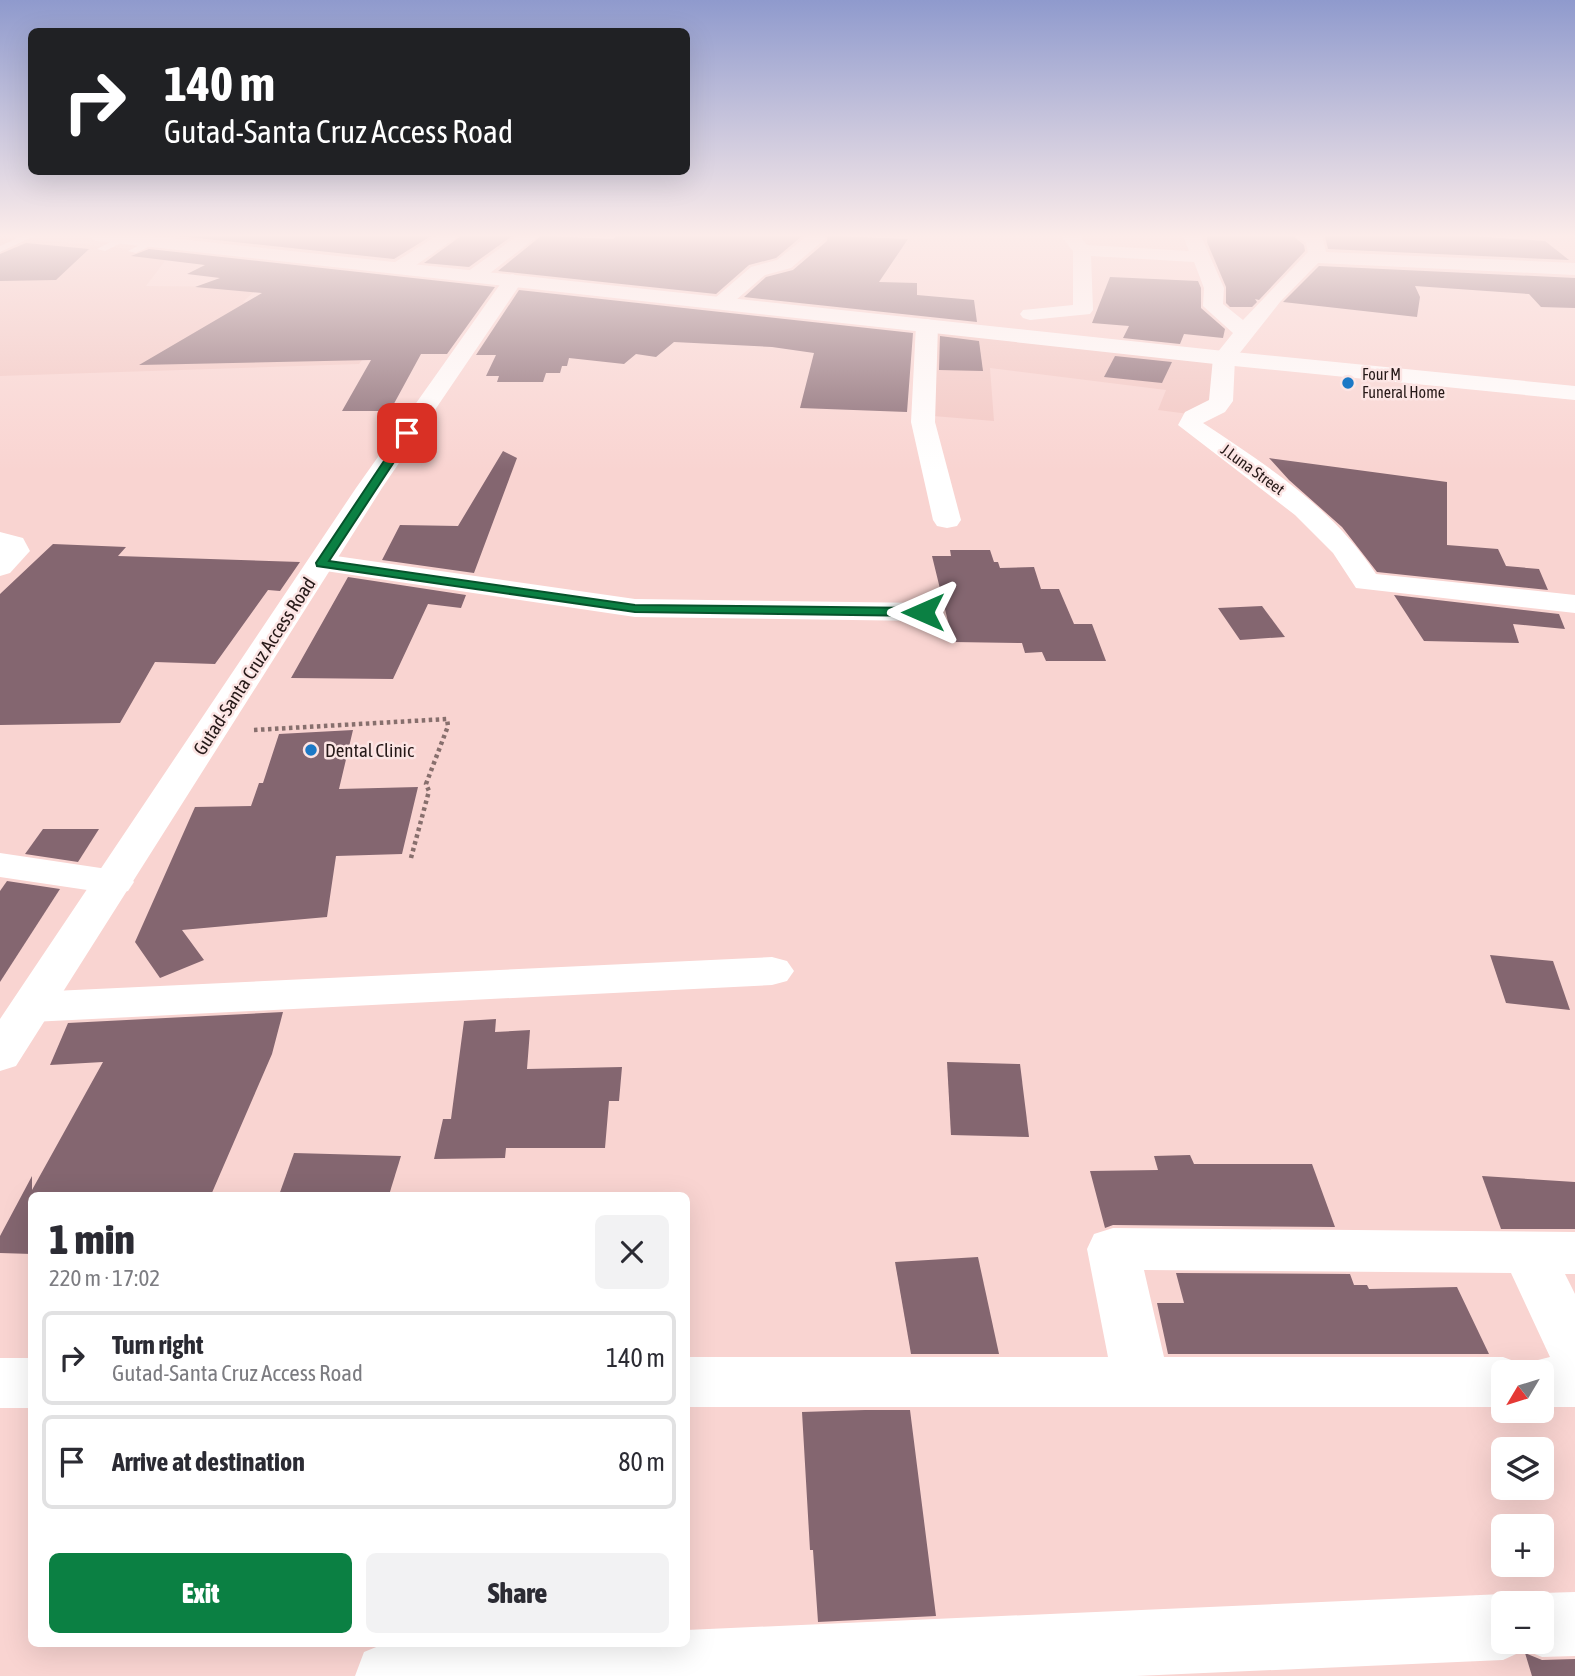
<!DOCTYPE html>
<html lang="en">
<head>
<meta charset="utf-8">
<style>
  :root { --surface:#fff; --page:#f2f2f3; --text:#2b2b33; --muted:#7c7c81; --line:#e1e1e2; --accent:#0b8043 }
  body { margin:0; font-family:"Asap Condensed",sans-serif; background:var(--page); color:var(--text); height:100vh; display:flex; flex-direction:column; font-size:26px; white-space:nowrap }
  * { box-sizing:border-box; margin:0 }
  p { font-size:23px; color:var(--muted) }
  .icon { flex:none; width:38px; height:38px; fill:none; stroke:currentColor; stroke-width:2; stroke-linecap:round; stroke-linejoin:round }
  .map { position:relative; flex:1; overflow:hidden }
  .details { position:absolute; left:28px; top:1192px; width:662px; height:455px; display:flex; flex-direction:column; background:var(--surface); border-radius:10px; box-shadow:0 7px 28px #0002 }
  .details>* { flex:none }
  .guide { position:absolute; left:28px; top:28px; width:662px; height:147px; border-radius:10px; box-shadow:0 7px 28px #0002; background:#202124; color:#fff; overflow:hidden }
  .needle { width:46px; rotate:232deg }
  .tools { position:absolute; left:1491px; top:1360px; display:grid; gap:14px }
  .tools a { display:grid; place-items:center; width:63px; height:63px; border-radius:10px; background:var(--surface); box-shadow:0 7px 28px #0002; font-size:35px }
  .pin { position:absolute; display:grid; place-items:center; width:60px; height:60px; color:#fff; margin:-30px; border-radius:14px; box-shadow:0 4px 10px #0006 }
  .me { position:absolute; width:77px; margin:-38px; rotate:270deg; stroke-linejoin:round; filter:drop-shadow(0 0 5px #0008) }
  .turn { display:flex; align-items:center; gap:24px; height:147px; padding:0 21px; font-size:32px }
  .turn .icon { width:91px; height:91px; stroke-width:2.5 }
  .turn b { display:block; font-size:49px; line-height:60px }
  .round { display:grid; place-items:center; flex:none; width:74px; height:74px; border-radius:10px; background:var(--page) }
  .head { display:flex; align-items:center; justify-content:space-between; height:119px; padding:0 21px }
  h1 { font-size:42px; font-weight:800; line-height:52px }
  .primary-button { display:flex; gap:14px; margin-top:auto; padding:14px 21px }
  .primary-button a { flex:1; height:80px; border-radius:10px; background:var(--accent); color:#fff; font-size:28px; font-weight:800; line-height:80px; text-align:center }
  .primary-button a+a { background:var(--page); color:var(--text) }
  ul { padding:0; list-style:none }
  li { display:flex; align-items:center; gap:21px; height:94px; margin:0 14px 10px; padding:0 7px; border:4px solid var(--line); border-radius:10px }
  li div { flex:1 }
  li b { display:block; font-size:26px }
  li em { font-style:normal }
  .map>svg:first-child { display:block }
  .built { fill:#f2c6c2 }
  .building { fill:#846670 }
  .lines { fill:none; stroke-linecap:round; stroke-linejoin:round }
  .path { stroke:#876f6d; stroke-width:4.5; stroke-dasharray:3.5 3.5; stroke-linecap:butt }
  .lane { fill:#fff; fill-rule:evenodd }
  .street { fill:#fff; fill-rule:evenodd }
  .secondary { fill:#fff; fill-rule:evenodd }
  .primary { fill:#fff; fill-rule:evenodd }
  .route { fill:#0b8043; stroke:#07532c; stroke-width:2 }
  .poi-dot { fill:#1c79c6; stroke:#fce5e4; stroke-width:2.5 }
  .labels { text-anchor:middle; stroke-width:5; stroke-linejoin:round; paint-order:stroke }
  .far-poi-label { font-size:16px; fill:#261918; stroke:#fce5e4; text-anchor:start }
  .far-street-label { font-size:16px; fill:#261918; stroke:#fce5e4 }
  .street-label { font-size:19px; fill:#261918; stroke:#fce5e4 }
  .poi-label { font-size:19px; fill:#261918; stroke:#fce5e4; text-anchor:start }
</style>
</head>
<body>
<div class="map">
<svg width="1575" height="1676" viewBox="0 0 1575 1676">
  <rect width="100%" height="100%" fill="#f9d4d1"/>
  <g class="built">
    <polygon points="0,236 171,253 146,286 259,287 243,302 304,307 405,300 359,364 0,376"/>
    <polygon points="932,332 1218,363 1217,401 1189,414 1158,410 1166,390 990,368 994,421 933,416"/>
  </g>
  <g class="building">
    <polygon points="179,236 431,236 394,259"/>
    <polygon points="461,236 512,236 469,267 424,263"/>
    <polygon points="541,236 613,239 617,236 802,236 776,258 749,265 716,294 498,271"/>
    <polygon points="828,236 908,239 879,282 917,283 917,295 974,300 977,322 744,297 766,277 793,270 827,241"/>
    <polygon points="1207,236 1293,236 1304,245 1305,251 1259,300 1255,299 1257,302 1252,307 1230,307 1226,303 1226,287 1207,242"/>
    <polygon points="1325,236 1469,236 1545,241 1569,260 1328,249"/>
    <polygon points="26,243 89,249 56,280 0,281 0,254"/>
    <polygon points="149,249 495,287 447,354 421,354 390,411 342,411 371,360 139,365 262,293 195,287 220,278 187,274 205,265 131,256"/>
    <polygon points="1319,266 1575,278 1575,308 1541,307 1529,294 1415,286 1420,297 1417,317 1283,302"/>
    <polygon points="1110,277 1198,281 1201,288 1201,308 1225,329 1223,338 1184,334 1180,344 1123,338 1129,326 1092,323"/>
    <polygon points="519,290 913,333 907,412 800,408 814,353 772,347 674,342 656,357 636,354 624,364 569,358 567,366 562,366 560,373 546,373 543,382 497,382 499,376 486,376 496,355 476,355"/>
    <polygon points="940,336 979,341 983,371 939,370"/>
    <polygon points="1115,356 1172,362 1162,383 1104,377"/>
    <polygon points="503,451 517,458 474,573 382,560 400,525 458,526"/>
    <polygon points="1269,458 1447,482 1447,545 1498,549 1506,566 1539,569 1548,590 1377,572 1342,527 1289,480"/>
    <polygon points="53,544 126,547 118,556 300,562 280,591 268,590 215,664 155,662 120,723 0,725 0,594"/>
    <polygon points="950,550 990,550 994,562 998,562 1000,568 1034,567 1041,589 1059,589 1074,624 1092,624 1106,661 1046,661 1042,652 1025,653 1022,643 953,642 932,556 951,556"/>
    <polygon points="348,577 466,595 461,608 428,604 393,679 291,678"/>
    <polygon points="1394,595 1559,614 1565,629 1513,624 1519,643 1424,641"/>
    <polygon points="1262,606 1285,637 1240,640 1218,608"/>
    <polygon points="353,730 339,789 418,787 402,854 336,856 327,917 182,930 204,960 160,978 135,942 195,807 251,806 259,783 263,783 279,734"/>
    <polygon points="43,829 99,829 78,862 25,854"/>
    <polygon points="7,881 60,889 0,982 0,891"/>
    <polygon points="1490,955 1553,961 1570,1010 1506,1003"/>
    <polygon points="283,1012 272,1054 211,1195 32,1195 32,1254 0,1253 0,1236 32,1176 32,1190 103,1062 50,1065 68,1023"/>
    <polygon points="496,1019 495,1032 530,1030 527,1069 622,1067 619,1101 609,1101 605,1148 506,1148 505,1158 434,1159 443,1119 451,1119 464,1021"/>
    <polygon points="947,1062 1020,1064 1029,1137 951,1135"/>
    <polygon points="294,1153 401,1156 389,1195 279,1195"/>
    <polygon points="1190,1155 1194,1164 1312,1164 1335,1227 1113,1225 1105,1228 1090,1171 1158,1170 1154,1156"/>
    <polygon points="1482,1176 1575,1182 1575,1229 1501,1229"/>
    <polygon points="978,1257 999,1354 911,1354 895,1262"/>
    <polygon points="1176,1273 1350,1274 1354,1285 1367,1285 1369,1289 1457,1287 1489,1354 1168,1354 1157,1303 1184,1303"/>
    <polygon points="865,1410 910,1410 936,1616 818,1622 813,1550 810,1550 802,1412"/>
    <polygon points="1525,1653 1542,1660 1575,1659 1575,1676 1532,1676"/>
  </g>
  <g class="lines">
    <polyline class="path" points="254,730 447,719 448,726 426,784 429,791 411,858"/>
    <g class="lane">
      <polygon points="22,236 34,236 0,252 0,246"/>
      <polygon points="120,237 123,238 123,242 105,251 97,249"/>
      <polygon points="149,240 154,243 152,245 136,253 128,251"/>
    </g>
    <g class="street">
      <polygon points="436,236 458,236 406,272 392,272 389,268 392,264"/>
      <polygon points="517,236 538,236 481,280 467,280 464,276 467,272"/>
      <polygon points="807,236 825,236 825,239 791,268 765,275 729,306 715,306 712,302 715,298 751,267 777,260"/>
      <path d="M 1061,236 L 1080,236 L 1087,245 L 1189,251 L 1183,236 L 1201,236 L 1224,288 L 1223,304 L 1243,320 L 1308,252 L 1306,243 L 1296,236 L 1322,236 L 1326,252 L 1575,263 L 1575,275 L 1318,263 L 1280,302 L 1235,359 L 1233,401 L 1225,412 L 1203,423 C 1268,466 1333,508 1376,574 L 1575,595 L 1575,613 L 1356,588 L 1333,553 L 1295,515 L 1178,425 L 1185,412 L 1209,400 L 1213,358 L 1233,333 L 1203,306 L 1204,288 L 1194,262 L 1091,256 L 1093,310 L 1090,314 L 1030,320 L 1023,318 L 1020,314 L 1023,310 L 1073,305 L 1073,251 Z"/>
      <polygon points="927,319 934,321 938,325 935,422 961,520 957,526 947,528 937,526 933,520 911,422 916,325 920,321"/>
      <polygon points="0,532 23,538 30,551 10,573 0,576"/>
      <polygon points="322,554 635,599 924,603 935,605 939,612 935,619 924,621 635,617 312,569 307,563 312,557"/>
      <polygon points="0,853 114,870 128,873 134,882 128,891 114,894 0,877"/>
      <polygon points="772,957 787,961 794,971 787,981 772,985 32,1022 16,1018 10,1007 16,996 32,992"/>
      <path d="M 1113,1228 L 1575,1232 L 1575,1274 L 1565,1274 L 1575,1294 L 1575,1407 L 1542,1407 L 1542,1372 L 1503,1372 L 1503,1407 L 686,1407 L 686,1357 L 1108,1357 L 1087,1249 L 1094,1234 ZM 1144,1270 L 1511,1273 L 1550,1357 L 1522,1364 L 1503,1357 L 1164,1357 Z"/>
      <rect x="0" y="1358" width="32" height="50"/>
      <path d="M 1575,1592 L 1575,1656 L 1542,1657 L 1525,1650 L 1503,1660 L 1136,1676 L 355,1676 L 364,1652 L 386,1643 L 686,1643 L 686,1630 L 1503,1594 L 1520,1602 L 1542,1593 ZM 1503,1603 L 1542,1603 L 1542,1642 L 1503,1642 Z"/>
    </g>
    <polygon class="secondary" points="513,274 523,280 382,488 16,1066 0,1071 0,1019 356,488 506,276"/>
    <polygon class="primary" points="87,236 151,236 1224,351 1575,386 1575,400 1224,365 96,241"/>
  </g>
  <linearGradient id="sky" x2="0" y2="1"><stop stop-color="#8f9acd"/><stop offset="0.5" stop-color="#fcecea"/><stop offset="1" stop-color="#fcecea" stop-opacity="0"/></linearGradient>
  <rect width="1575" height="471" fill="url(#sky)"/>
  <polygon class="route" points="404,431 413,433 329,561 635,605 923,608 930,612 923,616 635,612 317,566 316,563"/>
  <g class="poi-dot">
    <circle cx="1348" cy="383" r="7"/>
    <circle cx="311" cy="750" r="7"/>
  </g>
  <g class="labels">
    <g class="far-poi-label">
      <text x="1362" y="380">Four M<tspan x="1362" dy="18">Funeral Home</tspan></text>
    </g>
    <g class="far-street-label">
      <text transform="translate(1253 469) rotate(36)" y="6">J.Luna Street</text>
    </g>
    <g class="street-label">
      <text transform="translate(254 666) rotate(-57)" y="7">Gutad-Santa Cruz Access Road</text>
    </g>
    <g class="poi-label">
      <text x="325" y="757">Dental Clinic</text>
    </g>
  </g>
</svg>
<div class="tools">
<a><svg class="needle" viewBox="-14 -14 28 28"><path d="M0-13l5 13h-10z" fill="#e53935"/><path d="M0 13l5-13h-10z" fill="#7c7c81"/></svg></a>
<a><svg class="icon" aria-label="layers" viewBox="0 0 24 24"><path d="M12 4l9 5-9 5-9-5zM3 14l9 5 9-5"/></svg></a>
<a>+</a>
<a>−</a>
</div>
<div class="pin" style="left:407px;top:433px;background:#d93025"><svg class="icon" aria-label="arrive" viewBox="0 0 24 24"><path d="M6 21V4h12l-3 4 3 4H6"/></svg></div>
<svg class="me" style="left:923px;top:612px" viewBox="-20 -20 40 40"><path d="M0-17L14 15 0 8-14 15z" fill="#0b8043" stroke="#fff" stroke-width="4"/></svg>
<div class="guide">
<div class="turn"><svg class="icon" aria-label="right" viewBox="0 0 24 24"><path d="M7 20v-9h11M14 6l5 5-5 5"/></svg><div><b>140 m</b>Gutad-Santa Cruz Access Road</div></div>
</div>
<section class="details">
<div class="head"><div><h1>1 min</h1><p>220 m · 17:02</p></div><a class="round"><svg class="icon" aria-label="close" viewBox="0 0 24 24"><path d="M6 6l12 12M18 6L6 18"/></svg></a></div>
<ul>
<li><svg class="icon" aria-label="right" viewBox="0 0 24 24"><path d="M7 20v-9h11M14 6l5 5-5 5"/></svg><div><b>Turn right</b><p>Gutad-Santa Cruz Access Road</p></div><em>140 m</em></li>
<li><svg class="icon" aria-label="arrive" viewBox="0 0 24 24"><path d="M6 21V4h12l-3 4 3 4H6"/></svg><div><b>Arrive at destination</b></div><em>80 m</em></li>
</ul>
<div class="primary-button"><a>Exit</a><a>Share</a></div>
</section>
</div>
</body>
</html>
